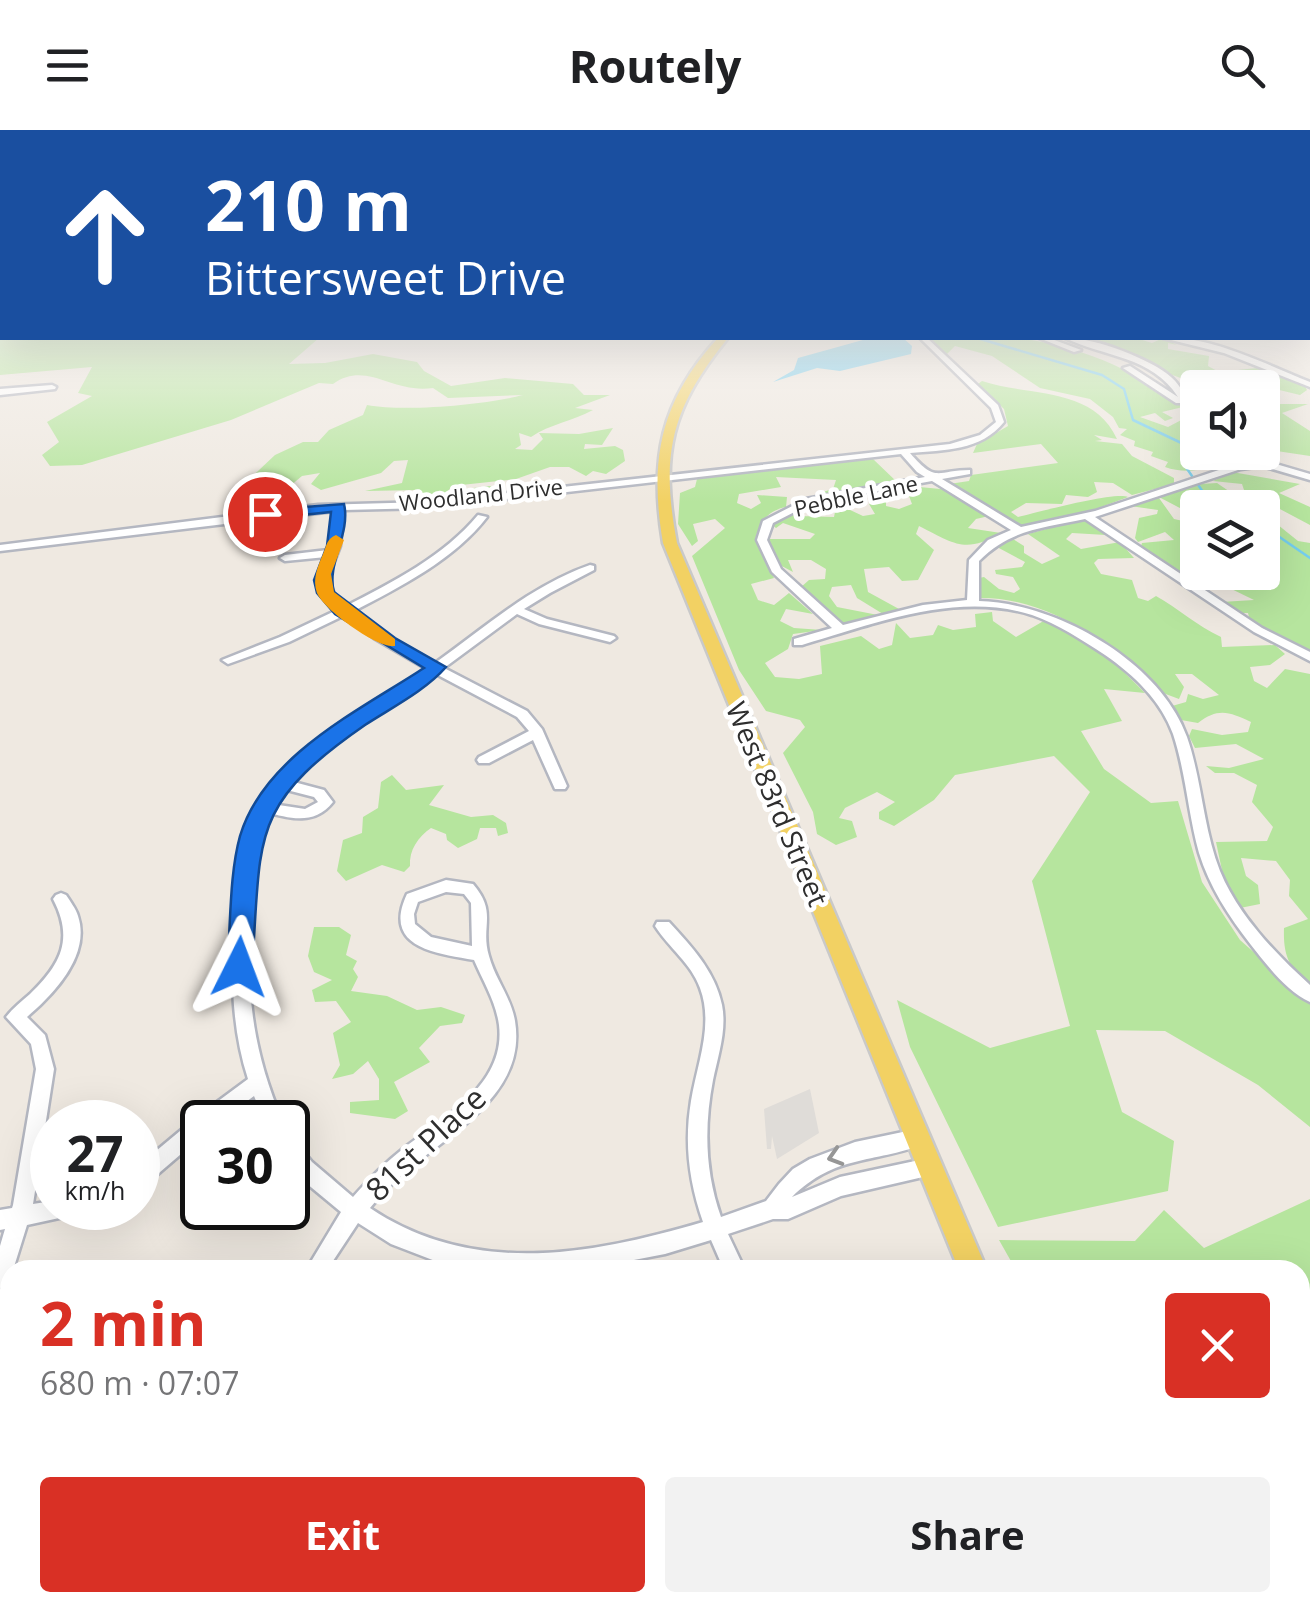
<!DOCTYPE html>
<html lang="en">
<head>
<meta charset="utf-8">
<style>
  :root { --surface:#fff; --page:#f2f2f2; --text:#202124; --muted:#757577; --accent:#d93025 }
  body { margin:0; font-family:"Open Sans",sans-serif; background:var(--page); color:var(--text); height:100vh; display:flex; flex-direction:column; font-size:38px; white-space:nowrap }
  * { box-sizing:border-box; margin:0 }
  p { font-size:32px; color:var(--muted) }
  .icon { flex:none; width:55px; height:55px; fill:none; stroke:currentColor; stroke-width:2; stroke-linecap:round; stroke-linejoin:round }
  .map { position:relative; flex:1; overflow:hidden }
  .panel { position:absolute; left:0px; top:1130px; width:1310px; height:352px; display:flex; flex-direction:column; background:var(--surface); border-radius:30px 30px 0 0; box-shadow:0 10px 40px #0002 }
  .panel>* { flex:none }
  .hud { position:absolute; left:0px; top:0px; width:1310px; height:210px; box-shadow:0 10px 40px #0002; background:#1a4fa0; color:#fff; overflow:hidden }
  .fabs { position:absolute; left:1180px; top:240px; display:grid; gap:20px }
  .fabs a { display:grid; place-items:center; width:100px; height:100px; border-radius:10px; background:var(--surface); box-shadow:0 10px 40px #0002; font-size:50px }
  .speed { position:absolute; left:30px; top:970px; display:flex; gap:20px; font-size:50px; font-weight:700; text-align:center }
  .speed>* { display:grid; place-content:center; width:130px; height:130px; border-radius:50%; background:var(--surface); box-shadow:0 10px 40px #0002; line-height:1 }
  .speed small { font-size:25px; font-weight:400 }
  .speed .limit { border:5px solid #111; border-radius:15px; background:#fff; color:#111 }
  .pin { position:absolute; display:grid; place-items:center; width:85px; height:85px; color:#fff; margin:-42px; border:5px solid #fff; border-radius:50%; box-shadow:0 2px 10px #0007 }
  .me { position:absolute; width:110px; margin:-55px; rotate:3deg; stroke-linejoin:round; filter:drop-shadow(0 0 8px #0008) }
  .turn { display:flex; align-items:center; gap:35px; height:210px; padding:0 40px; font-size:45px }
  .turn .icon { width:130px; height:130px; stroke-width:2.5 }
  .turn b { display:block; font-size:70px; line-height:85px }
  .round { display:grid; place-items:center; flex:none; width:105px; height:105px; border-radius:10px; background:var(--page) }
  .summary { display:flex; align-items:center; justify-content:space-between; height:170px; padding:0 40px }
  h1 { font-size:60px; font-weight:700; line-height:75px; color:var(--accent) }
  .button { display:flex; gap:20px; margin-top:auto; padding:20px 40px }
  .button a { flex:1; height:115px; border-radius:10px; background:var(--accent); color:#fff; font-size:40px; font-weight:700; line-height:115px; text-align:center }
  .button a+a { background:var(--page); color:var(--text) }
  header { display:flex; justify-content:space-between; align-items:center; height:130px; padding:0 40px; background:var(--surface); font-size:45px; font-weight:700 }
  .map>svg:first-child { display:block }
  .green { fill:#b6e59e }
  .plaza { fill:#dfdcd8 }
  .water { fill:#75cff0 }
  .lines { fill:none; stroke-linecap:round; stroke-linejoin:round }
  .stream { stroke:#75cff0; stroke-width:2.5 }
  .minor-casing { stroke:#b4b7c1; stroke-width:5 }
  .major-casing { stroke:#c9c9c9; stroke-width:5 }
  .minor { fill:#fff; fill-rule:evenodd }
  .major { fill:#f2d163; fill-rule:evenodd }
  .oneway { stroke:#969696 }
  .route { fill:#1a73e8; stroke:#114b97; stroke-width:2.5 }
  .slow { fill:#f59e0b }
  .labels { text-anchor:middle; stroke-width:9; stroke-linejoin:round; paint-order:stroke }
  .far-street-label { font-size:22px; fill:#2e2e2e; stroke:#fff }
  .street-label { font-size:28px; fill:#2e2e2e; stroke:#fff }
  .near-street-label { font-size:32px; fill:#2e2e2e; stroke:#fff }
</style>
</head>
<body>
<header><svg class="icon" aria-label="menu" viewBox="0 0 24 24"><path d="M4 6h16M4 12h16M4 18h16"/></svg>Routely<svg class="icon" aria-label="search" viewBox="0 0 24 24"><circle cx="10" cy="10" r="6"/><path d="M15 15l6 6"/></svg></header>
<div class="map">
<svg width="1310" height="1482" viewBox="0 0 1310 1482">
  <rect width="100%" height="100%" fill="#efe9e1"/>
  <g class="green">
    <path d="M 0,165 L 2,208 L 319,208 L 289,234 L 325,233 L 373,224 L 417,232 L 424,241 L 451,256 L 505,248 L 573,254 L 584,265 L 610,265 L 575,278 L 593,280 C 573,291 550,294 531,307 L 519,303 L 521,315 L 515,319 L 532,320 L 543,309 L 539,303 L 579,304 L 613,298 L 602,315 L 585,314 L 584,319 L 615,316 L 623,320 L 625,331 L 606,344 L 593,341 L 586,346 L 569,337 L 550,337 L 516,349 L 452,356 L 448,361 L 490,356 L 501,362 C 475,366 434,380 409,368 L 418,360 L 365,361 L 402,353 L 408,330 L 394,331 L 381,343 L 321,360 L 311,354 L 320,343 L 302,346 L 278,366 L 247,374 L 243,355 L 275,325 L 303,312 L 318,312 L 329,300 L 363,285 L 367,275 C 405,282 485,275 523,265 L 448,268 L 433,258 C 391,264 367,230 333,254 L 319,253 L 231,290 L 82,335 L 50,336 L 42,325 L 59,312 L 47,292 L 92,266 L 78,263 L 92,237 L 0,245 Z"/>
    <path d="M 928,208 C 1020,197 1109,219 1183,277 L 1162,282 L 1173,288 L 1165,291 L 1155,283 L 1140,287 L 1168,297 L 1187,287 L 1197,288 L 1197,303 L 1193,305 L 1197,307 L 1198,322 L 1225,326 L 1222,330 L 1225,333 C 1207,340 1184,344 1165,337 L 1168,332 L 1151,326 L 1153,322 L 1134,316 L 1135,311 L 1120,305 L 1127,299 L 1119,298 L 1113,287 L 1090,269 L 1040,258 L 992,226 L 955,216 L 947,224 Z"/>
    <polygon points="1072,208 1136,208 1152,213 1163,208 1177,215 1168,213 1168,219 1209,226 1208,236 1219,242 1257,238 1302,251 1307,260 1300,265 1271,258 1263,266 1266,274 1308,274 1282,283 1310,301 1310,326 1263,319 1278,316 1263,311 1262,258 1205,257"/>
    <path d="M 982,251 C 1029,267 1093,256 1117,309 L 1094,305 L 1102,310 L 1095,311 L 1122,314 L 1132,326 L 1174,348 L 1174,354 L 1132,365 L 1113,353 L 1094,352 L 1097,362 L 1088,367 L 1066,365 L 1062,374 L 1026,373 L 1011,382 L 1018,387 C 1038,382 1116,361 1128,367 L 1085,383 L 1019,397 L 949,354 L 969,351 L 971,345 L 1058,333 L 1041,314 L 973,323 L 977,314 L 1008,296 L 1004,279 L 978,254 Z"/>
    <path d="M 864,328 L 873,329 L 897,352 L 830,365 L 819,363 L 833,359 L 836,350 L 776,347 L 781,357 L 739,364 L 737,373 L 751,379 L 761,373 L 757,365 L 787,367 L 786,377 C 767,381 761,391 755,409 L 774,448 L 751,454 L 758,470 L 774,475 L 789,463 L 813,484 L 786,479 L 780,491 L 794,498 L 822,500 L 793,504 L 788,519 L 765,533 L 775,547 L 799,549 L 822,544 L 820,516 L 861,506 L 879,519 L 892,515 L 896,493 L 910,508 L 933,505 L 938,495 L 953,500 L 976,497 L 975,484 L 992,482 L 993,491 L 1016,507 L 1047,489 L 1112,530 L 1145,563 L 1104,559 L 1122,591 L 1081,601 L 1104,639 L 1151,673 L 1178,671 L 1202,752 L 1240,810 L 1310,872 L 1310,997 L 1258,955 L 1165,901 L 1096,900 L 1122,982 L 1174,1011 L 1168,1061 L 998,1097 L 910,917 L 897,870 L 990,918 L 1070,896 L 1032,751 L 1090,662 L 1054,626 L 955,645 L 934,670 L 894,696 L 879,689 L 879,682 L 895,672 L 877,662 L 845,678 L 839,688 L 852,691 L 857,707 L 836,715 L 817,704 L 813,682 L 783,623 L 805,597 L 800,590 L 766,581 L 739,540 L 692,426 L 725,398 L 715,389 L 693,394 L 698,411 L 692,416 L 678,394 L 680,363 L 695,357 L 697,349 Z"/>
    <polygon points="1232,342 1300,354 1279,363 1310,377 1310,395 1244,360 1242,354 1213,351"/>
    <polygon points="1217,353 1252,377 1198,378 1197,387 1157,366 1183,355"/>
    <path d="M 909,356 L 951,360 L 989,386 L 976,389 L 968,398 L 1001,403 C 965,424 955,414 919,396 L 916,404 L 934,420 L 918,450 L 902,451 L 889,437 L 864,439 L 868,462 L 899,479 L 883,484 L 857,468 L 851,455 L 832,457 L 829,466 L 837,477 L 878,485 L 844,496 L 800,458 L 809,450 L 825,449 L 826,439 L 811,430 L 788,430 L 793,442 L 778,434 L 766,409 L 810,409 L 815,404 L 783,393 L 776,398 L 770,393 L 795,381 L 798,386 L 834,387 L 835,382 L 819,372 L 855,369 L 848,379 L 863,386 L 875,384 L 869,374 L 886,368 L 886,376 L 899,379 L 912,374 L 909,366 L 896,362 Z"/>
    <polygon points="1159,368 1174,389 1197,394 1197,427 1187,443 1175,442 1140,419 1142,413 1174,410 1165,402 1138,412 1135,408 1139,388 1157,384 1158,380 1130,376"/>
    <polygon points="1263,383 1298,411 1310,413 1310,525 1250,491 1248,483 1237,483 1221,472 1254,470 1213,450 1218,443 1262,442"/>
    <path d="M 1079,390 L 1092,392 L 1106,405 L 1072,403 L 1066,409 L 1081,419 L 1120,412 L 1134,428 L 1098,429 L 1094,433 L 1101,444 L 1132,450 L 1138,468 L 1148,471 L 1156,466 C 1179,479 1197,496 1221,507 L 1222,517 L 1275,515 L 1285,524 L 1270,535 L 1250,537 L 1254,551 L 1267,558 L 1285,539 L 1310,544 L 1310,856 C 1289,838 1283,826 1284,798 L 1308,789 L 1289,766 L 1290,750 L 1276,731 L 1241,728 L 1246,746 L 1258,755 L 1260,774 L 1240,778 L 1223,745 L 1216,712 L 1267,711 L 1273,697 L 1252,672 L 1257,655 L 1234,643 L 1215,643 L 1206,636 L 1229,638 L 1264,629 L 1236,614 L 1195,618 L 1189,606 L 1192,599 L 1222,605 L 1248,602 L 1251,592 C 1230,582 1218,577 1198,593 L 1181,590 L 1172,576 L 1186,572 L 1188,564 L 1203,569 L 1219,565 L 1192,544 L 1175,544 L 1184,557 L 1179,569 L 1163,563 C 1112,517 1054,468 981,468 L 979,448 L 984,447 L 999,459 L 1014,463 L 1020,459 L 1013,447 L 996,444 L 995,440 L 1022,437 L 1025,432 L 997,417 L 1013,409 L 1024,416 L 1024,423 L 1042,434 L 1060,426 L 1028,404 Z"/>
    <path d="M 392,645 L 406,660 L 444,655 L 429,675 L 471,687 L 493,685 L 506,693 L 508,703 L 498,706 L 496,698 L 480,698 L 477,709 L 458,718 L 447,710 L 446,704 L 431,698 C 418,707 409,720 410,736 L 404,742 L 382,735 L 346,751 L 337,741 L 343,710 L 362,703 L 363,687 L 378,678 L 381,652 Z"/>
    <polygon points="314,797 339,797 351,805 346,825 357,831 353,839 358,847 351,861 387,866 417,880 441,877 465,885 462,893 440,896 419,918 430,932 394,952 408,981 395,989 350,983 350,972 379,970 379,949 368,931 353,944 332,949 340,935 333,903 351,892 336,871 315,872 312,860 332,850 314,842 308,826"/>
    <polygon points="1310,1069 1310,1482 1190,1482 1187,1473 1300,1472 1300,1140 1016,1140 999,1110 1135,1111 1164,1080 1204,1118"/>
  </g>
  <polygon class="plaza" points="810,959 819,1003 777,1029 772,1006 771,1019 767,1019 764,979"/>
  <polygon class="water" points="870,208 903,208 912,216 911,224 840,241 817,238 773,252 794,240 798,228"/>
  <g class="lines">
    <g class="stream">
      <polyline points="977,208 1102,245 1124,259 1133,290 1194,319 1183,333 1203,362 1227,378"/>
      <polyline points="1262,395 1310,428"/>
    </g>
    <defs>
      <g id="minor">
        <rect x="1308" y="198" width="2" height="5"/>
        <path d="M 920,208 L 927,208 L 998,275 L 1004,292 C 981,321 944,320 910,323 C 937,354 936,340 970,340 L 970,344 L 942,349 L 1021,397 L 1095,381 L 1240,333 L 1262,330 L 1310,344 L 1310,350 L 1262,336 L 1241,339 L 1095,387 L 1262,498 L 1310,522 L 1310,531 L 1254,502 L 1085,389 C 1043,398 1011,399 979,431 L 979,471 C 1056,473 1160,531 1187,607 C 1202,650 1203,698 1220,741 C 1238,785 1275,823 1310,855 L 1310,872 C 1287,862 1266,834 1251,815 C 1229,787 1209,756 1199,723 C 1188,684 1186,643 1173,604 C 1161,571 1134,545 1105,525 C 1082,510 1058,494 1032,485 C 956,461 874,494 802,515 L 794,515 L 794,509 L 832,498 L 772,442 L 757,410 L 763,391 L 806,369 L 925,347 L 917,342 L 901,324 L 427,378 L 344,380 L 340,416 L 327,450 L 336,467 L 346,476 C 393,452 444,426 478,385 L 487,387 C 454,430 400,457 352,482 L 382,503 L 435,533 C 484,498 532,455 590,435 L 594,436 L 594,440 L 550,463 L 524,479 L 547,489 L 614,506 L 616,508 L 610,512 L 539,494 L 517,484 L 444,538 L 527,581 L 542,599 L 567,656 L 565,659 L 555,659 L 533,610 L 489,633 L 479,633 L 477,630 L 479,627 L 529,601 L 517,587 L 436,544 L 343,606 L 290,651 L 324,660 L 333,672 C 315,695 291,689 266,682 C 256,709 254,737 252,766 C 245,849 249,914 283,992 L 265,992 L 254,966 L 219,992 L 202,992 L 202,1006 L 145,1055 L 138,1057 L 138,1036 L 198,986 L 248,949 C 232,900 231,848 234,797 C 236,763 237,723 249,691 C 273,625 372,578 427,539 L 374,508 L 343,486 L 289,512 L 228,534 L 222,530 L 280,507 L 337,480 L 326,468 L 317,450 L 326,427 L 285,431 L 280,428 L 285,425 L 328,420 L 334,381 L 0,421 L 0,415 L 318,375 L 427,372 L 950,314 L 980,305 L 996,292 L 991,278 ZM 932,351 L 1011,400 L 988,410 L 969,430 L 967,470 L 923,475 L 843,495 L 781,439 L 767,410 L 773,393 L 812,373 ZM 283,659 L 314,667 L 318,672 L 305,679 L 272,674 Z"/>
        <polygon points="1039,208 1049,208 1081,220 1074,222"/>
        <path d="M 1065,208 C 1090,206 1152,229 1171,247 C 1177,252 1181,259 1186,266 C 1192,274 1196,277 1198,286 L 1182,273 L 1176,273 L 1123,238 L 1130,236 L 1178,267 C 1152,226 1104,227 1065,208 Z"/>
        <path d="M 1163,208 C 1210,205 1267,235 1310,252 L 1310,257 L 1224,223 Z"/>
        <polygon points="52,255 56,257 55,259 0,265 0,259"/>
        <path d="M 446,750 L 473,754 C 498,783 480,796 489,826 C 495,849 511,867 515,891 C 526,957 464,995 420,1030 C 401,1044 385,1060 370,1078 C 473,1147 591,1125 703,1092 C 689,1052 684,1013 691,971 C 697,934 714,895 700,858 C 691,833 669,818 655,796 L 657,792 L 669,792 C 691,816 715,841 722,875 C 727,900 718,926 713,950 C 704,997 705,1042 721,1087 L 766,1071 L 779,1054 L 793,1039 L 810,1029 L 855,1012 L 917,999 L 924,1002 L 926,1008 L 924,1014 C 872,1034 836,1024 792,1067 L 840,1047 L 929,1028 L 936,1030 L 939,1037 L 936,1044 L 841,1066 L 788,1089 L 773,1089 L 728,1104 L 745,1140 L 724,1140 L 711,1110 L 665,1124 L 582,1140 L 476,1140 L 443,1134 L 391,1114 L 358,1093 L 327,1140 L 306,1140 L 341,1082 L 306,1053 L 288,1033 L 288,1008 L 295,1011 L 312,1032 L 353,1067 C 369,1049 385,1033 404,1018 C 444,987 506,955 499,895 C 496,872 483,851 474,830 C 434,823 382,817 407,764 ZM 446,762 L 464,764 L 471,773 L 472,816 L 431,807 L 415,794 L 414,784 L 418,772 Z"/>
        <path d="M 61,763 L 66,765 C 70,771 76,779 78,786 C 91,825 54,864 27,887 L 45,905 L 54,939 L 33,1074 L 52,1071 L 52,1078 L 76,1078 L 73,1085 L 27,1095 L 13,1140 L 10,1140 L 7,1155 L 0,1158 L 0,1116 L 5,1099 L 0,1100 L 0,1080 L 12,1078 L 13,1075 L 36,939 L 31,914 L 6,887 C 13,878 22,871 30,864 C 61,834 74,809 53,769 L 56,765 Z"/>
        <polygon points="583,1472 608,1472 611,1482 585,1482"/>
        <polygon points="644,1472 692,1472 686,1482 639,1482"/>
      </g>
      <g id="major">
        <path d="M 718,208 L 728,208 C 671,278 660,324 677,413 L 987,1140 L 959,1140 L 663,413 C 649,330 660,271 718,208 Z"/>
        <polygon points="1099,1472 1133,1472 1137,1482 1103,1482"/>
      </g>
    </defs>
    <use href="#minor" class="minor-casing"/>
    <use href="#major" class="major-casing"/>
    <use href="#minor" class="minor"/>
    <use href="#major" class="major"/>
  </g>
  <defs><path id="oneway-chevron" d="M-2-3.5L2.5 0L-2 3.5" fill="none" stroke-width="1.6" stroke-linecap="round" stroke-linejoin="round" transform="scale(2.5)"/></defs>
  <use class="oneway" href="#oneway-chevron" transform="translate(835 1027) rotate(163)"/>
  <linearGradient id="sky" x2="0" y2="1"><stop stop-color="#7abfeb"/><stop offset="0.44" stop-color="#f8f5f2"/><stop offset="1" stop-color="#f8f5f2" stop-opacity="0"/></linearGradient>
  <rect width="1310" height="372" fill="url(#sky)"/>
  <path class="route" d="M 344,374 C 351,404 326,434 334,462 L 395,508 L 446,537 C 425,561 391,578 365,595 C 248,676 262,706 252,837 L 239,847 L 227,837 C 231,795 229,746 240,706 C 264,626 358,581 424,538 L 335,484 L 317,463 L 314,450 L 327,416 L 331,382 L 265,389 L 257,384 L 265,380 Z"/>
  <path class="slow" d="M 336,405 L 344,410 L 331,444 L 334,462 L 395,509 L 395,516 C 378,519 324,480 317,463 C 312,449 318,436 323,424 C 327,414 327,409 336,405 Z"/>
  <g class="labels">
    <g class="far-street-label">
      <text transform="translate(481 365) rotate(-6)" y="8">Woodland Drive</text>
      <text transform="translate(856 366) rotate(-12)" y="8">Pebble Lane</text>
    </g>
    <g class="street-label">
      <text transform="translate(777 674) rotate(67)" y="10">West 83rd Street</text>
    </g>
    <g class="near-street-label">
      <text transform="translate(426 1014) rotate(-43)" y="11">81st Place</text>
    </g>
  </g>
</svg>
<div class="fabs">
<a><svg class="icon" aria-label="sound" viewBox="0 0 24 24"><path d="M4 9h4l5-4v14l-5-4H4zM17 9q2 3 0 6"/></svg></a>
<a><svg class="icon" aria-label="layers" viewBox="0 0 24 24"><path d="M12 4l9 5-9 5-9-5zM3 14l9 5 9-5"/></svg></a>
</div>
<div class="speed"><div>27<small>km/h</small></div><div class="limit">30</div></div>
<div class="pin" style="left:265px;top:384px;background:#d93025"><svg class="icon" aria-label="arrive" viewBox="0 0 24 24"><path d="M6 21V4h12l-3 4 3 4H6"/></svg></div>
<svg class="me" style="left:239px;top:837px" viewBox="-20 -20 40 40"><path d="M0-17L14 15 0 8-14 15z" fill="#1a73e8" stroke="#fff" stroke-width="4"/></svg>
<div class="hud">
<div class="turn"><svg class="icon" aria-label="ahead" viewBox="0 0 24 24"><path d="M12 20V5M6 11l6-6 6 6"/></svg><div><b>210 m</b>Bittersweet Drive</div></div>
</div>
<section class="panel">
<div class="summary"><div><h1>2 min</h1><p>680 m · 07:07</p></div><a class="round" style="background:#d93025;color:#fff"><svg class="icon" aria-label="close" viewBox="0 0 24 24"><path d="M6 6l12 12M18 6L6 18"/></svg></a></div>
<div class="button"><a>Exit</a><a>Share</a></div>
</section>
</div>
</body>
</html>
